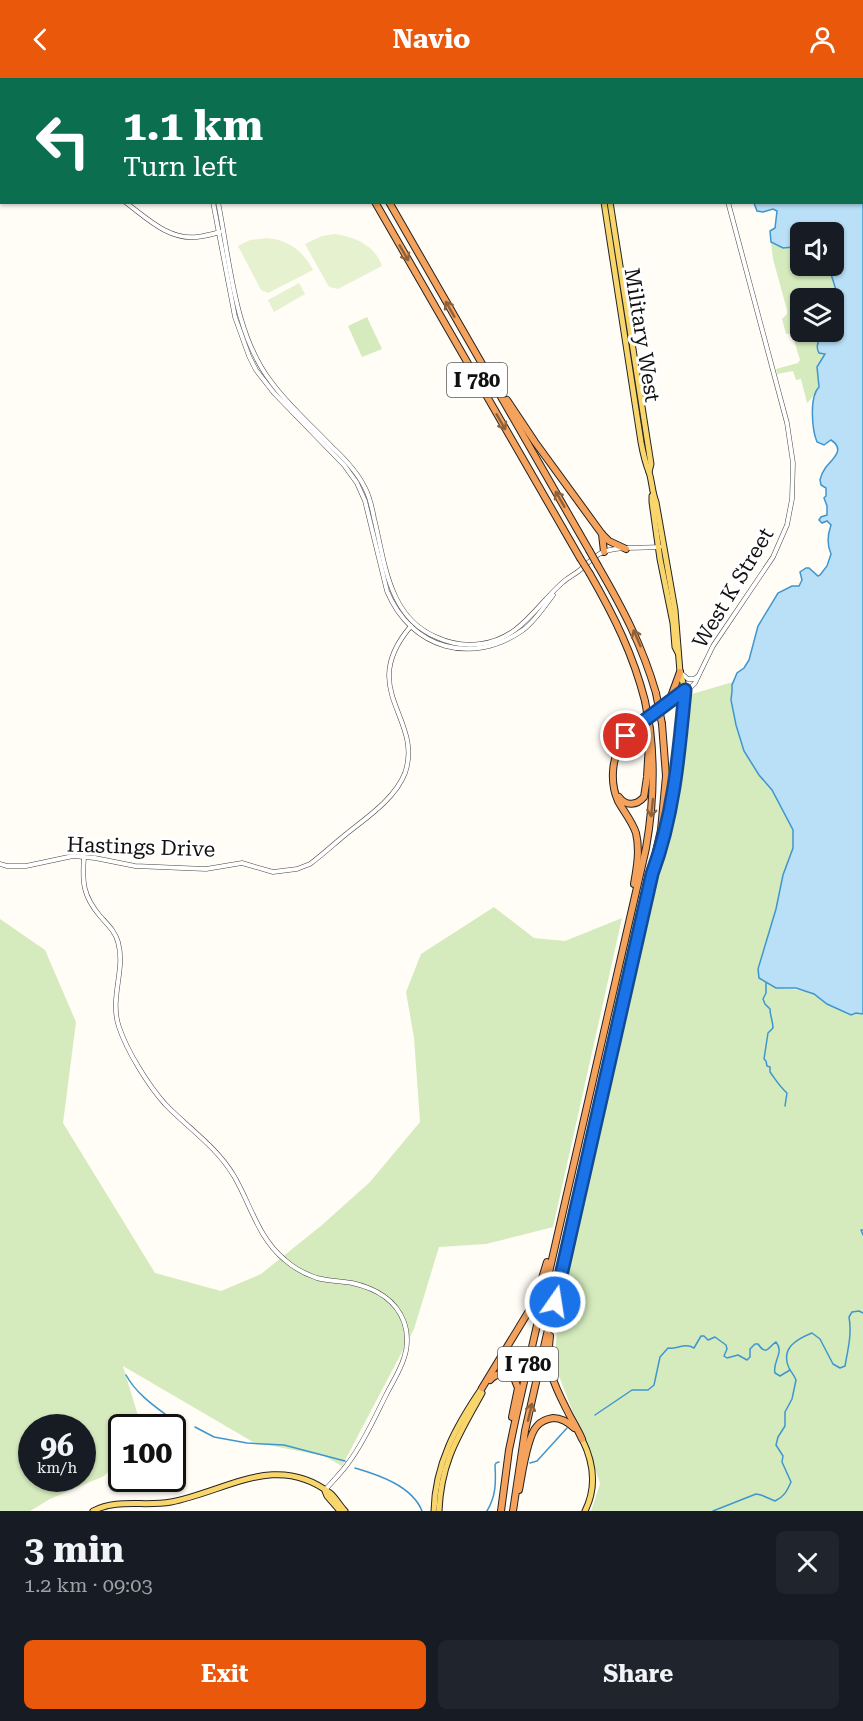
<!DOCTYPE html>
<html lang="en">
<head>
<meta charset="utf-8">
<style>
  :root { --surface:#171b24; --page:#20242c; --text:#f1f3f6; --muted:#9ea1a6; --accent:#ea580c }
  body { margin:0; font-family:"Roboto Serif",serif; background:var(--page); color:var(--text); height:100vh; display:flex; flex-direction:column; font-size:22px; white-space:nowrap }
  * { box-sizing:border-box; margin:0 }
  p { font-size:20px; color:var(--muted) }
  .icon { flex:none; width:33px; height:33px; fill:none; stroke:currentColor; stroke-width:2; stroke-linecap:round; stroke-linejoin:round }
  .map { position:relative; height:1433px; overflow:hidden }
  .side { display:flex; flex-direction:column; background:var(--surface); flex:1 }
  .side>* { flex:none }
  .hud { position:absolute; left:0px; top:0px; width:864px; height:126px; box-shadow:0 2px 4px #0004; background:#0b6e4f; color:#fff; overflow:hidden }
  .controls { position:absolute; left:790px; top:144px; display:grid; gap:12px }
  .controls a { display:grid; place-items:center; width:54px; height:54px; border-radius:9px; background:var(--surface); box-shadow:0 2px 4px #0004; font-size:30px }
  .speed { position:absolute; left:18px; top:1336px; display:flex; gap:12px; font-size:30px; font-weight:700; text-align:center }
  .speed>* { display:grid; place-content:center; width:78px; height:78px; border-radius:50%; background:var(--surface); box-shadow:0 2px 4px #0004; line-height:1 }
  .speed small { font-size:15px; font-weight:400 }
  .speed .limit { border:3px solid #111; border-radius:9px; background:#fff; color:#111 }
  .pin { position:absolute; display:grid; place-items:center; width:51px; height:51px; color:#fff; margin:-26px; border:3px solid #fff; border-radius:50%; box-shadow:0 2px 6px #0007 }
  .me { position:absolute; width:66px; margin:-33px; rotate:13deg; stroke-linejoin:round; filter:drop-shadow(0 0 4px #0008) }
  .turn { display:flex; align-items:center; gap:21px; height:126px; padding:0 24px; font-size:27px }
  .turn .icon { width:78px; height:78px; stroke-width:2.5 }
  .turn b { display:block; font-size:42px; line-height:51px }
  .round { display:grid; place-items:center; flex:none; width:63px; height:63px; border-radius:9px; background:var(--page) }
  .summary { display:flex; align-items:center; justify-content:space-between; height:102px; padding:0 24px }
  h1 { font-size:36px; font-weight:700; line-height:45px }
  .action { display:flex; gap:12px; margin-top:auto; padding:12px 24px }
  .action a { flex:1; height:69px; border-radius:9px; background:var(--accent); color:#fff; font-size:24px; font-weight:700; line-height:69px; text-align:center }
  .action a+a { background:var(--page); color:var(--text) }
  header { display:flex; justify-content:space-between; align-items:center; height:78px; padding:0 24px; background:var(--accent); color:#fff; font-size:27px; font-weight:700 }
  .map>svg:first-child { display:block }
  .green { fill:#d5ebbd; fill-rule:evenodd }
  .pitch { fill:#e6f2cf }
  .water { fill:#b9e0f7; stroke:#3f96cf; stroke-width:1.5 }
  .lines { fill:none; stroke-linecap:round; stroke-linejoin:round }
  .stream { stroke:#3f96cf; stroke-width:1.5 }
  .minor-casing { stroke:#444; stroke-width:5 }
  .major-casing { stroke:#222; stroke-width:7 }
  .highway-casing { stroke:#222; stroke-width:8 }
  .minor { stroke:#fff; stroke-width:4 }
  .major { stroke:#f9d66b; stroke-width:5 }
  .highway { stroke:#f5a25d; stroke-width:6 }
  .highway-bridge-casing { stroke:#222; stroke-width:8; stroke-linecap:butt }
  .highway-bridge { stroke:#f5a25d; stroke-width:6 }
  .oneway { stroke:#8e613b }
  .route-casing { stroke:#114b97; stroke-width:15 }
  .route { stroke:#1a73e8; stroke-width:10 }
  .labels { text-anchor:middle; stroke-width:6; stroke-linejoin:round; paint-order:stroke }
  .shield { fill:#fff; stroke:#585858; stroke-width:1.5 }
  .shield-label { font-size:20px; font-weight:bold; fill:#111 }
  .street-label { font-size:21px; fill:#111; stroke:#fff }
</style>
</head>
<body>
<header><svg class="icon" aria-label="back" viewBox="0 0 24 24"><path d="M15 5l-7 7 7 7"/></svg>Navio<svg class="icon" aria-label="person" viewBox="0 0 24 24"><circle cx="12" cy="8" r="4"/><path d="M4 21q1-7 8-7t8 7"/></svg></header>
<div class="map">
<svg width="863" height="1433" viewBox="0 0 863 1433">
  <rect width="100%" height="100%" fill="#fffdf5"/>
  <g class="green">
    <path d="M 800,156 L 799,179 L 801,182 L 801,188 L 818,190 L 820,188 L 827,188 C 837,196 835,214 837,227 L 834,228 L 834,220 L 801,220 L 801,254 L 830,254 L 829,262 L 827,261 L 825,275 L 817,289 L 819,309 C 814,315 814,319 807,325 L 801,301 L 796,302 L 793,293 L 777,296 L 776,291 L 798,285 L 800,282 L 792,255 L 786,256 L 782,241 L 787,236 L 787,232 L 773,181 L 771,164 L 777,168 Z"/>
    <polygon points="367,239 382,271 362,279 348,248"/>
    <path d="M 733,604 L 731,622 L 736,647 L 744,673 L 759,697 L 772,712 L 793,752 L 793,770 L 783,797 L 777,831 L 776,910 C 789,911 802,911 815,916 C 821,918 824,925 830,928 C 840,933 852,935 863,936 L 863,1433 L 591,1433 L 600,1406 L 599,1402 L 554,1285 L 567,1150 L 635,830 L 662,779 L 675,727 L 688,620 L 692,616 Z"/>
    <path d="M 494,829 L 534,860 L 565,863 L 622,840 L 553,1149 L 486,1166 L 439,1169 L 414,1251 L 342,1388 L 324,1378 L 253,1364 L 123,1288 L 139,1341 L 136,1350 L 122,1350 L 121,1381 L 104,1398 L 50,1421 L 30,1433 L 0,1433 L 0,841 L 45,872 L 76,944 L 63,1045 L 155,1195 L 221,1213 L 261,1196 L 322,1147 L 370,1104 L 420,1044 L 414,960 L 406,914 L 421,876 ZM 32,1350 L 82,1350 L 82,1401 L 32,1401 Z"/>
  </g>
  <g class="pitch">
    <path d="M 335,156 C 355,159 375,167 382,188 L 338,211 L 329,209 L 305,166 L 322,158 Z"/>
    <path d="M 267,160 C 289,162 303,173 313,192 L 268,215 L 261,212 L 238,168 L 250,162 Z"/>
    <polygon points="299,205 305,216 274,234 268,222"/>
  </g>
  <path class="water" d="M 746,0 L 863,0 L 863,936 L 856,935 L 851,937 L 827,926 L 814,916 L 796,910 L 776,910 L 759,900 L 758,891 L 776,831 L 783,797 L 793,770 L 793,752 L 772,712 L 759,697 L 744,673 L 736,647 L 731,622 L 732,613 L 732,607 L 737,595 L 744,590 L 749,582 L 758,548 L 778,515 L 792,508 L 799,508 L 802,502 L 800,494 L 806,490 L 809,490 L 818,498 L 820,497 L 827,488 L 831,476 C 827,467 827,458 831,447 L 827,443 L 822,445 L 819,442 L 821,439 L 827,437 L 827,428 L 824,420 L 826,418 L 826,410 L 821,407 L 820,402 C 821,397 823,393 826,389 C 834,380 845,371 831,362 L 824,367 L 817,364 C 812,352 809,319 819,309 L 817,289 L 825,276 L 819,275 C 816,270 817,263 822,259 L 824,259 L 829,262 L 830,254 L 834,254 L 834,228 L 836,227 L 835,222 L 837,215 L 830,193 L 831,191 L 826,188 L 834,188 L 834,154 L 801,154 L 801,182 L 799,179 L 800,156 L 798,157 L 793,169 L 783,170 L 771,164 L 770,153 L 775,150 L 777,133 L 773,131 L 763,134 L 757,133 L 754,125 L 862,124 L 862,2 L 746,1 Z"/>
  <g class="lines">
    <g class="stream">
      <path d="M 766,905 L 766,915 L 763,921 L 765,926 L 770,931 C 770,938 773,943 773,950 L 768,955 L 764,981 L 766,983 L 767,988 L 770,989 L 770,994 C 776,1002 779,1008 787,1015 L 785,1028"/>
      <polyline points="863,1152 861,1152 863,1157"/>
      <path d="M 126,1297 C 137,1317 156,1329 173,1342"/>
      <path d="M 595,1337 L 632,1312 L 648,1312 L 654,1307 L 660,1279 L 668,1270 C 677,1272 684,1264 694,1270 L 701,1258 L 704,1258 L 708,1262 L 715,1259 L 726,1267 L 727,1271 L 724,1278 L 727,1280 L 738,1277 L 747,1282 L 750,1279 L 750,1271 L 755,1266 L 758,1266 C 767,1279 769,1268 776,1264 C 785,1275 772,1283 775,1295 L 780,1298 L 790,1292"/>
      <polyline points="195,1349 214,1359 247,1365 284,1367 345,1383"/>
      <polyline points="530,1385 537,1383 567,1350"/>
      <path d="M 355,1390 C 379,1397 412,1408 422,1433"/>
      <path d="M 487,1433 C 496,1418 496,1405 495,1387 L 496,1385 L 499,1384"/>
      <path d="M 713,1433 L 756,1416 L 761,1417 L 775,1423 C 784,1419 787,1413 791,1404 L 782,1384 L 783,1378 L 776,1367 L 778,1359 L 785,1348 L 785,1334 L 792,1321 L 796,1302 C 794,1297 791,1294 789,1290 C 780,1270 797,1261 812,1255 L 820,1261 L 833,1286 L 840,1290 L 845,1288 C 848,1271 852,1256 849,1239 L 852,1234 L 859,1233 L 863,1235"/>
    </g>
    <defs>
      <g id="minor">
        <polyline points="183,0 184,2"/>
        <polyline points="188,0 189,2"/>
        <polyline points="694,0 695,2"/>
        <polyline points="0,115 2,114"/>
        <path d="M 125,124 C 147,140 168,162 197,159 C 205,158 213,156 220,154"/>
        <path d="M 213,124 L 235,239 L 249,278 L 256,292 L 274,315 L 344,387 L 357,405 L 365,423 L 387,513 C 411,571 472,588 523,552 C 535,543 544,529 553,517"/>
        <path d="M 218,124 C 230,183 234,257 272,305 C 289,328 311,347 331,368 C 344,380 357,393 365,410 C 370,419 372,430 374,440 C 385,484 388,539 436,559 C 449,565 465,568 480,566 C 520,561 535,529 562,505 C 567,500 574,497 580,492 C 587,486 593,479 601,475 C 616,468 643,470 660,469"/>
        <polyline points="682,596 688,601 694,601 698,598"/>
        <polyline points="685,612 691,609 695,605 713,568 773,479 787,447 792,421 793,385 787,345 728,124"/>
        <path d="M 84,779 C 82,804 83,818 100,838 C 107,846 115,853 118,864 C 126,892 109,920 119,949 C 127,973 148,1007 165,1026 C 188,1050 216,1068 234,1098 C 251,1127 258,1160 285,1182 C 294,1190 305,1196 317,1200 C 328,1203 341,1203 352,1205 C 375,1210 396,1222 404,1244 C 408,1255 408,1269 404,1280 C 400,1293 392,1305 386,1317 C 375,1339 364,1364 349,1384 C 342,1394 333,1403 325,1412"/>
        <path d="M 0,786 L 7,788 L 26,788 L 73,778 L 95,780 L 135,788 L 182,790 L 206,791 L 242,785 L 273,794 L 297,791 L 310,786 C 322,777 334,766 345,757 C 366,740 395,721 405,695 C 424,640 356,612 411,548"/>
      </g>
      <g id="major">
        <polyline points="585,0 585,2"/>
        <polyline points="591,0 591,2"/>
        <path d="M 604,124 L 641,364 C 643,375 645,384 649,394 C 652,403 652,414 656,424 L 675,532 L 680,594 L 685,612"/>
        <polyline points="610,124 651,386 649,394"/>
        <polyline points="652,418 652,424 660,481 673,545 675,569 678,575"/>
        <path d="M 582,1361 C 594,1385 597,1409 585,1433"/>
        <polyline points="325,1413 327,1418 340,1433"/>
        <path d="M 93,1433 C 118,1420 144,1429 171,1424 C 227,1413 276,1374 330,1415 C 336,1420 340,1428 345,1433"/>
        <path d="M 434,1433 C 435,1386 456,1348 482,1310"/>
        <path d="M 439,1433 C 441,1383 459,1357 482,1315"/>
      </g>
      <g id="highway">
        <polyline points="303,0 304,2"/>
        <polyline points="317,0 317,2"/>
        <polyline points="323,0 323,2"/>
        <polyline points="375,124 580,480"/>
        <polyline points="389,124 589,472"/>
        <polyline points="507,322 535,364 602,456 609,463 626,471"/>
        <polyline points="602,456 604,474"/>
        <path d="M 598,488 C 623,531 642,567 656,615"/>
        <path d="M 590,496 C 614,538 633,576 645,623"/>
        <polyline points="669,624 680,594"/>
        <path d="M 619,719 C 626,729 637,727 644,719 L 647,699 L 649,666"/>
        <polyline points="662,767 673,718 685,612"/>
        <path d="M 634,806 C 637,789 640,772 636,755 C 632,743 624,734 618,723 C 609,703 612,675 626,658 C 640,641 667,626 685,612"/>
        <path d="M 550,1258 C 545,1294 556,1310 571,1340 C 575,1347 579,1354 582,1361"/>
        <path d="M 490,1302 C 497,1294 505,1294 514,1300 L 518,1310 L 512,1339"/>
        <polyline points="482,1310 535,1223 547,1184"/>
        <path d="M 519,1412 C 522,1397 527,1358 537,1348 C 541,1343 547,1341 553,1340 C 562,1340 568,1344 574,1350"/>
        <path d="M 501,1433 L 509,1372 L 516,1339 L 646,770 C 653,730 655,691 650,651"/>
        <polyline points="513,1433 525,1353 661,752 666,698 662,646"/>
      </g>
    </defs>
    <use href="#minor" class="minor-casing"/>
    <use href="#major" class="major-casing"/>
    <use href="#highway" class="highway-casing"/>
    <use href="#minor" class="minor"/>
    <use href="#major" class="major"/>
    <use href="#highway" class="highway"/>
    <defs>
      <g id="highway-bridge">
        <polyline points="589,472 598,488"/>
        <polyline points="580,480 590,496"/>
        <polyline points="656,615 662,646"/>
        <polyline points="645,623 650,651"/>
      </g>
    </defs>
    <use href="#highway-bridge" class="highway-bridge-casing"/>
    <use href="#highway-bridge" class="highway-bridge"/>
  </g>
  <defs><path id="oneway-shaft" d="M-6 0H5M1.5-3L5.5 0L1.5 3" fill="none" stroke-width="1.6" stroke-linecap="round" stroke-linejoin="round" transform="scale(1.5)"/></defs>
  <g class="oneway">
    <use href="#oneway-shaft" transform="translate(404 175) rotate(60)"/>
    <use href="#oneway-shaft" transform="translate(450 231) rotate(-120)"/>
    <use href="#oneway-shaft" transform="translate(501 344) rotate(60)"/>
    <use href="#oneway-shaft" transform="translate(560 421) rotate(-120)"/>
    <use href="#oneway-shaft" transform="translate(637 560) rotate(-113)"/>
    <use href="#oneway-shaft" transform="translate(652 730) rotate(96)"/>
    <use href="#oneway-shaft" transform="translate(530 1334) rotate(-77)"/>
  </g>
  <g class="lines">
    <defs>
      <path id="route" d="M 555,1224 L 652,796 C 674,737 679,675 685,612 L 637,648 L 626,658"/>
    </defs>
    <use href="#route" class="route-casing"/>
    <use href="#route" class="route"/>
  </g>
  <g class="labels">
    <g class="shield">
      <rect x="447" y="285" width="60" height="34" rx="4.5"/>
      <rect x="498" y="1269" width="60" height="34" rx="4.5"/>
    </g>
    <g class="shield-label">
      <text x="477" y="309">I 780</text>
      <text x="528" y="1293">I 780</text>
    </g>
    <g class="street-label">
      <text transform="translate(642 257) rotate(81)" y="7">Military West</text>
      <text transform="translate(733 510) rotate(-59)" y="7">West K Street</text>
      <text transform="translate(141 769) rotate(2)" y="7">Hastings Drive</text>
    </g>
  </g>
</svg>
<div class="controls">
<a><svg class="icon" aria-label="sound" viewBox="0 0 24 24"><path d="M4 9h4l5-4v14l-5-4H4zM17 9q2 3 0 6"/></svg></a>
<a><svg class="icon" aria-label="layers" viewBox="0 0 24 24"><path d="M12 4l9 5-9 5-9-5zM3 14l9 5 9-5"/></svg></a>
</div>
<div class="speed"><div>96<small>km/h</small></div><div class="limit">100</div></div>
<div class="pin" style="left:626px;top:658px;background:#d93025"><svg class="icon" aria-label="arrive" viewBox="0 0 24 24"><path d="M6 21V4h12l-3 4 3 4H6"/></svg></div>
<svg class="me" style="left:555px;top:1224px" viewBox="-20 -20 40 40"><circle r="17" fill="#1a73e8" stroke="#fff" stroke-width="3"/><path d="M0-11L8 9 0 5-8 9z" fill="#fff"/></svg>
<div class="hud">
<div class="turn"><svg class="icon" aria-label="left" viewBox="0 0 24 24"><path d="M17 20v-9H6M10 6l-5 5 5 5"/></svg><div><b>1.1 km</b>Turn left</div></div>
</div>
</div>
<section class="side">
<div class="summary"><div><h1>3 min</h1><p>1.2 km · 09:03</p></div><a class="round"><svg class="icon" aria-label="close" viewBox="0 0 24 24"><path d="M6 6l12 12M18 6L6 18"/></svg></a></div>
<div class="action"><a>Exit</a><a>Share</a></div>
</section>
</body>
</html>
